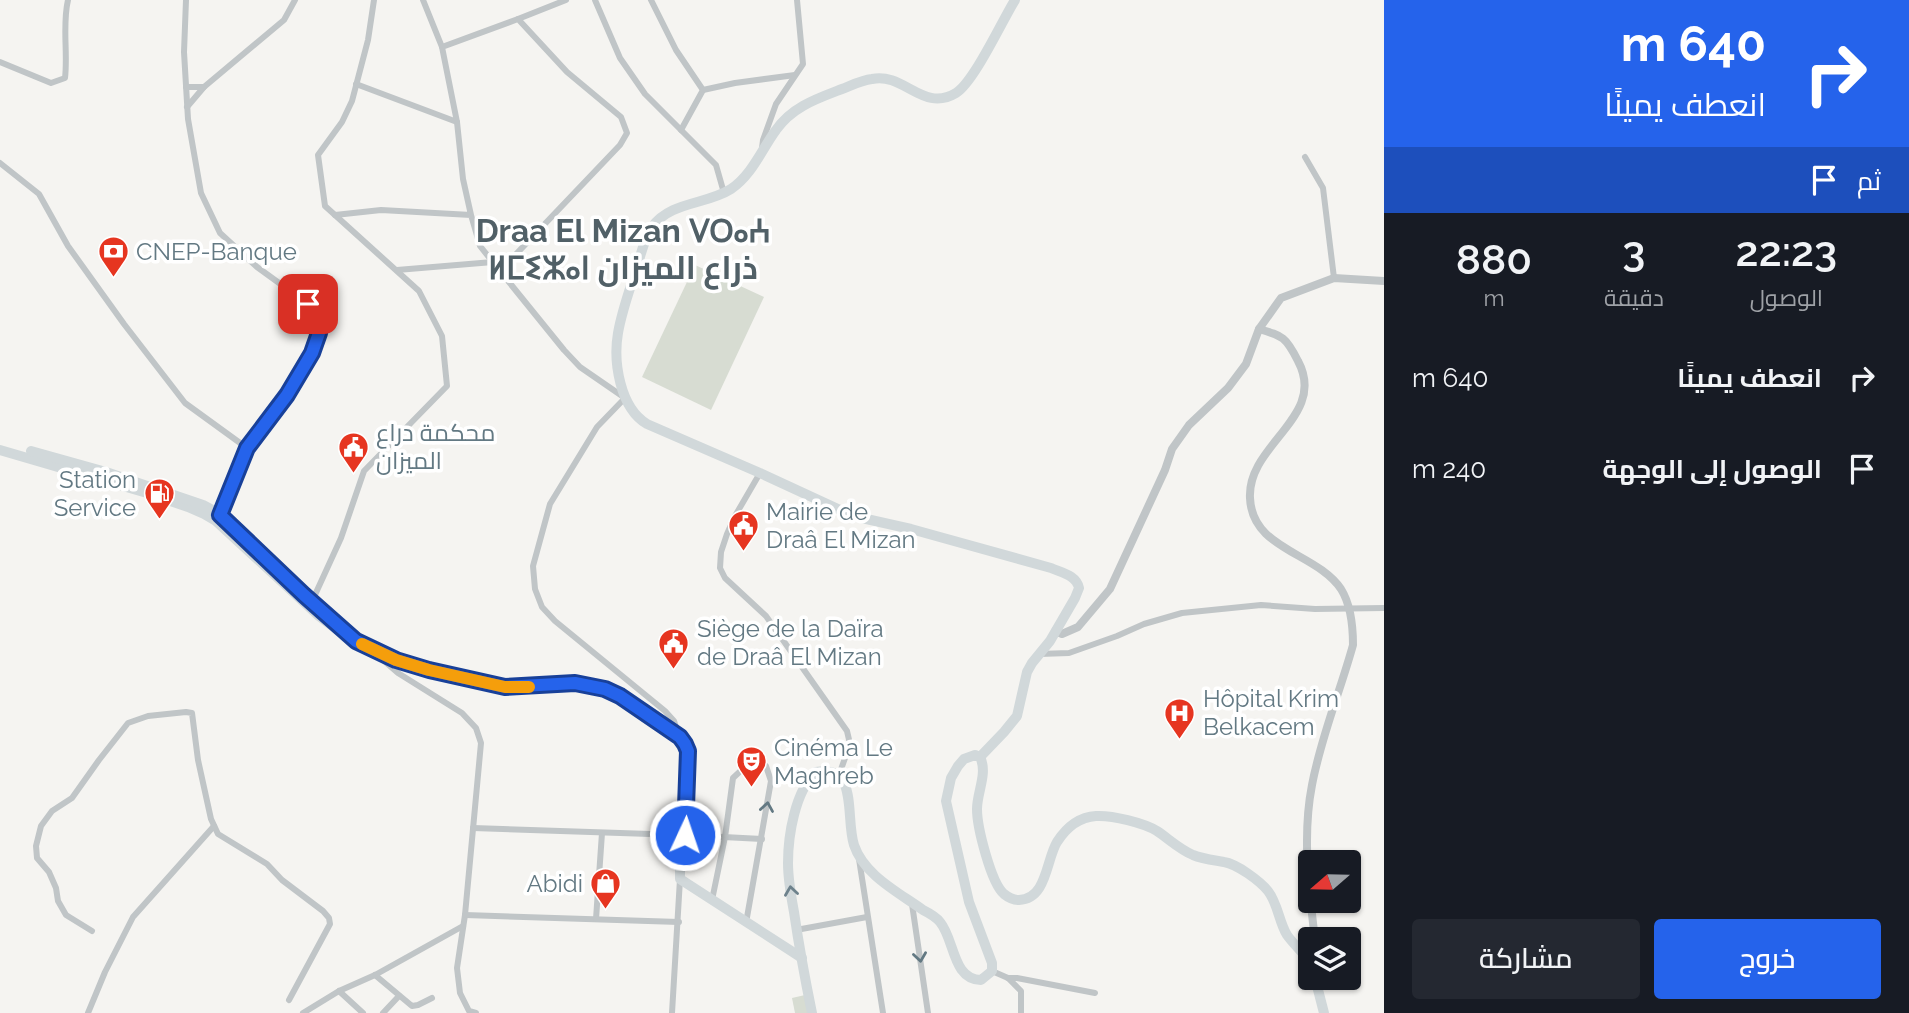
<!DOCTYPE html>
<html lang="ar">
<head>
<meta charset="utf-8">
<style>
  :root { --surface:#171b24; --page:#242831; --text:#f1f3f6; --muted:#9ea1a6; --accent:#2563eb }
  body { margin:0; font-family:Raleway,Cairo,"Noto Sans Tifinagh",sans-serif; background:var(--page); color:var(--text); direction:rtl; height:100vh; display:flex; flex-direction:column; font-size:26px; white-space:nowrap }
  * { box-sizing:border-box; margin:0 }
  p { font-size:23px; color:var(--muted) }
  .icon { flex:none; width:38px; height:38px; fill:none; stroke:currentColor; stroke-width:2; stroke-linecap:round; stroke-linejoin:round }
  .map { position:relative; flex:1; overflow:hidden; direction:ltr }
  .drawer { display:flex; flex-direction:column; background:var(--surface); width:525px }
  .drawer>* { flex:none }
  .top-card { background:#2563eb; color:#fff; overflow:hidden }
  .needle { width:46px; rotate:250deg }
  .controls { position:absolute; left:1298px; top:850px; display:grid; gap:14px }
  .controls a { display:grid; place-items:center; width:63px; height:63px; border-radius:7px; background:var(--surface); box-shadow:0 2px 5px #0004; font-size:35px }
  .pin { position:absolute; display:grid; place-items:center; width:60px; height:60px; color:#fff; margin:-30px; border-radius:14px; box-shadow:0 4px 10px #0006 }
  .me { position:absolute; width:77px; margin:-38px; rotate:3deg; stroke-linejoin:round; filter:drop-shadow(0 0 5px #0008) }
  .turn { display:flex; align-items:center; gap:24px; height:147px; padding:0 28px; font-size:32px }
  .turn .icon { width:91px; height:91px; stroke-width:2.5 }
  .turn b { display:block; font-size:49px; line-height:60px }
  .then { display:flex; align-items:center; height:66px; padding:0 28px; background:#0003; gap:14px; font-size:26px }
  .eta { display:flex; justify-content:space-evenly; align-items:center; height:119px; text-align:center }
  .eta b { font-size:42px; font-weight:600; line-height:49px }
  .primary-button { display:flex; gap:14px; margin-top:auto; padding:14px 28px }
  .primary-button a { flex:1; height:80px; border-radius:7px; background:var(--accent); color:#fff; font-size:28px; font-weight:600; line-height:80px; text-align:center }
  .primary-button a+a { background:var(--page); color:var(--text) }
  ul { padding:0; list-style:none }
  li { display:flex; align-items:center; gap:21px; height:91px; padding:0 28px }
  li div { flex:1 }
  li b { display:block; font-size:26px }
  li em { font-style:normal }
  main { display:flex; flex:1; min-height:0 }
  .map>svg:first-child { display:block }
  .green { fill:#d7dcd2 }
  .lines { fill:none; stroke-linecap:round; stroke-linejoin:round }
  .minor { stroke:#c0c5c7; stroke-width:6 }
  .tertiary { stroke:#c0c5c7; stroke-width:8 }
  .secondary { stroke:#d1d8da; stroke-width:10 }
  .primary { stroke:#d1d8da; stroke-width:10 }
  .oneway { stroke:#637983 }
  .oneway2 { stroke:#6e828c }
  .route-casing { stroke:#184099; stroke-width:18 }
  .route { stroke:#2563eb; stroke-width:12 }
  .slow { stroke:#f59e0b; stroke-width:12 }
  .labels { text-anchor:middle; stroke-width:7; stroke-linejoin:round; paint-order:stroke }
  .poi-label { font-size:24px; fill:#637983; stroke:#fff; text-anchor:start }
  .district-label { font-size:32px; font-weight:bold; fill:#516067; stroke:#fff }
</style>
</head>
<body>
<main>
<section class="drawer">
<div class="top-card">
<div class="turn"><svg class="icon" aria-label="right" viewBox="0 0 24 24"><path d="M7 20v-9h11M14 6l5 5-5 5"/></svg><div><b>640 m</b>انعطف يمينًا</div></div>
<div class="then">ثم<svg class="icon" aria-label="arrive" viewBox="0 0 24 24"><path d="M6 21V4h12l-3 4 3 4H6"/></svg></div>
</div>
<div class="eta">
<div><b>22:23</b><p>الوصول</p></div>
<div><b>3</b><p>دقيقة</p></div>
<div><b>880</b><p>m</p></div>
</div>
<ul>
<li><svg class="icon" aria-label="right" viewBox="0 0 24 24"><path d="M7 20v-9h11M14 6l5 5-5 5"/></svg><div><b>انعطف يمينًا</b></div><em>640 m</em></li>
<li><svg class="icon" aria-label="arrive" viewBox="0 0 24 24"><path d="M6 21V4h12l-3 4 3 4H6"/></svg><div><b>الوصول إلى الوجهة</b></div><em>240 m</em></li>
</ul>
<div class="primary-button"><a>خروج</a><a>مشاركة</a></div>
</section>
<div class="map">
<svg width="1384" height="1013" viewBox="0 0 1384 1013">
  <rect width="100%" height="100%" fill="#f5f4f1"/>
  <g class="green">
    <polygon points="695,265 764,297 711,410 642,377"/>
    <polygon points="805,995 809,1013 795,1013 792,998"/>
  </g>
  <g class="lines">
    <g class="minor">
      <polyline points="186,0 184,52 188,119 201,193 220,233 257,267 308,304 319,333 312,353 287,395 247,448"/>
      <polyline points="423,0 442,47"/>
      <polyline points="595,0 620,58 645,94 716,165 724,193"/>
      <polyline points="651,0 676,50 703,90 681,130"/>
      <polyline points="518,19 566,0"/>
      <path d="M 0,62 L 51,83 L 65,78 C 68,52 62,25 68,0"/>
      <polyline points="356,84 457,122"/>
      <polyline points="186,87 204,87 187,107"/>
      <polyline points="204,87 284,20 295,0"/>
      <polyline points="703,90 735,83 795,75"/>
      <polyline points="762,148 763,140 776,104 803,64 797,0"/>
      <polyline points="1305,157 1323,188 1334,278"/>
      <polyline points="0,163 39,194 68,246 124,324 185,403 247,448 220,515"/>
      <polyline points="335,215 381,210 471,215 480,246 500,271 620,145 627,133 621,117 567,72 518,19 442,47 457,122 463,179 471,215"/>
      <polyline points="397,270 493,262"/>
      <polyline points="500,271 564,350 580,367 625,398 597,427 550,504 533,566 535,589 542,607 555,621 665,711 674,721 679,736"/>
      <polyline points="760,473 735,516 727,534 721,552 720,568 725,578 766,616 847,731 850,744 839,775"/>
      <polyline points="309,608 341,538 364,471 447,386 442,336 419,291 325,206 318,155 342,122 352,101 368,40 374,0"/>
      <polyline points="375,653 398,673 462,713 476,728 481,743 465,915 457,968 460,993 469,1011 476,1013"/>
      <polyline points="1039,654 1069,653 1117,636 1144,624 1182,613 1261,605 1315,609 1384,608"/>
      <polyline points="473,828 680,835"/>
      <polyline points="685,835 762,839"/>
      <polyline points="859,859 883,1013"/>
      <polyline points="712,900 725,837 733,778 748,764 766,766 771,781 746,923"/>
      <polyline points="912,904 928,1013"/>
      <polyline points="465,915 679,922"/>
      <polyline points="596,919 602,833"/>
      <polyline points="796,930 867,917"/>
      <polyline points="92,931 66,915 58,901 56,888 49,872 37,858 36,846 41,826 52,811 72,798 99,760 128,723 148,716 186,712 192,713 198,760 211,819 218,834 267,864 282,880 323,911 329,918 330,924 289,1000"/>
      <polyline points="992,971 1008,978 1021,991 1021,1013"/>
      <polyline points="375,975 412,1006 418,1005 432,998"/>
      <polyline points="1008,978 1017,978 1095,993"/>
      <polyline points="339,991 363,1013"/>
      <polyline points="88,1013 105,972 133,917 214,826"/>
      <polyline points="303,1013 339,991 375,975 463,926"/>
      <polyline points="383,1013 399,996"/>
      <polyline points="672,1013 680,879"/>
    </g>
    <g class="tertiary">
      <path d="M 1259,329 C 1283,336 1286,337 1298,361 C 1328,417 1247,444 1250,498 C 1252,550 1316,552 1341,589 C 1351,605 1353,626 1353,645 C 1340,692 1321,737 1312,785 C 1302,836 1309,889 1315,940"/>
      <polyline points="1055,631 1062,634 1078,627 1110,589 1165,470 1172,449 1189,425 1228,388 1246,364 1259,329 1281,298 1334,278 1384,281"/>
    </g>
    <path class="secondary" d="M 980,757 L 1004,732 L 1017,716 L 1027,672 L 1032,663 L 1050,641 L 1075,598 L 1079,588 C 1076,575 1062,573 1051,568 L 911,529 L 853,516 L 760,473 L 647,424 C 620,408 613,362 618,333 C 622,310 630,289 637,267 C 641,254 644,239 652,227 C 671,201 706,205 731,189 C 752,175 762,149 776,130 C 792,107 816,99 842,89 C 852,85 862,80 872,79 C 904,72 923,113 956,93 C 974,82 1002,21 1015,0"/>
    <g class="primary">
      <polyline points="0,450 147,493 188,507 204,514 216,521 319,616 339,631 396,660 429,670 505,687 575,683 605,689 620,697 670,730 685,744 688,751 685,835 680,835 680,879 802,958"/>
      <polyline points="31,451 106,472 203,505 216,512 228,523"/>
      <polyline points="1315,978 1324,1013"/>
      <path d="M 812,1013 C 805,979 799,946 794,912 C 791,896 788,879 788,863 C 788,836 795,791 816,772 C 859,764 845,817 854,845 C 864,875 898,892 923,910 C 929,913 936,917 940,922 C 955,940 952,979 981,980 L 992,971 L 992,963 L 969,902 L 946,801 L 951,778 L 958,766 L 964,759 L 975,755 L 980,757 C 988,773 977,792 977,809 C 977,827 991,883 1004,894 C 1009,898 1013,900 1019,900 C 1047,899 1046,860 1057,842 C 1066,828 1079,817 1096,816 C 1112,815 1144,823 1157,831 C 1169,839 1179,849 1193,855 C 1203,859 1213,860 1224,862 C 1237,864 1260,881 1268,891 C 1278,904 1279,922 1287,935 C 1294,945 1304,953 1311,964"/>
    </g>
  </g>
  <defs><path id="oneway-chevron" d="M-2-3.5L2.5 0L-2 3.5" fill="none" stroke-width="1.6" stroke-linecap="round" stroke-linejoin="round" transform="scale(1.75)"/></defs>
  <g class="oneway">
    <use href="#oneway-chevron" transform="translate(767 807) rotate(-81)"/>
    <use href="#oneway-chevron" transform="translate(920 957) rotate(82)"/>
  </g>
  <use class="oneway2" href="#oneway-chevron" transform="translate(791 891) rotate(-98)"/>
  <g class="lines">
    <defs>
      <polyline id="route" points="308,304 319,333 312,353 287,395 247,448 220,515 304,595 356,641 396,660 429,670 505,687 575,683 605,689 620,696 680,737 685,744 688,751 685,835"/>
    </defs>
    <use href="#route" class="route-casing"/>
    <use href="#route" class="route"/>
    <polyline class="slow" points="362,644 396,660 429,670 505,687 529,687"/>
  </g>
  <defs>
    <symbol id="bank-pin" viewBox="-11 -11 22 30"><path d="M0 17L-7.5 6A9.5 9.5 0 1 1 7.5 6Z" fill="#e63520" stroke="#fff"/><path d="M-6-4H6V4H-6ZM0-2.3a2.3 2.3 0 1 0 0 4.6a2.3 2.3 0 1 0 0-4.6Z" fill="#fff"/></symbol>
    <symbol id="civic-pin" viewBox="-11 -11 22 30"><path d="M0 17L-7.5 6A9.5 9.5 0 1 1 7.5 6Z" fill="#e63520" stroke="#fff"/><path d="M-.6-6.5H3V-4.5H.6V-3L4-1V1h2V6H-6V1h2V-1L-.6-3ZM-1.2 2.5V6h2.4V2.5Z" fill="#fff"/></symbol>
    <symbol id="fuel-pin" viewBox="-11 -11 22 30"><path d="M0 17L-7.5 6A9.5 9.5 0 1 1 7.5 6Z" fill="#e63520" stroke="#fff"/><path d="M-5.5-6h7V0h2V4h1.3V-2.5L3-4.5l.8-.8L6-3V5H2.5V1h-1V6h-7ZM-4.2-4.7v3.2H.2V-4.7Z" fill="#fff"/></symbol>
    <symbol id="hospital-pin" viewBox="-11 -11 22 30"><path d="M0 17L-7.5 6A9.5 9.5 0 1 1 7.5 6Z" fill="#e63520" stroke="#fff"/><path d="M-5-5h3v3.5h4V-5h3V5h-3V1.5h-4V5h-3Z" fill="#fff"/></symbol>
    <symbol id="theatre-pin" viewBox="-11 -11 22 30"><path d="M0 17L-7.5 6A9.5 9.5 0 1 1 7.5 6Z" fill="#e63520" stroke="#fff"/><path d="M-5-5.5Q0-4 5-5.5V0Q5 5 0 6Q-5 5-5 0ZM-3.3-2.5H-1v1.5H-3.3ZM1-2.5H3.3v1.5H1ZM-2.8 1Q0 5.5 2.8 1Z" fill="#fff"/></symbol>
    <symbol id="shop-pin" viewBox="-11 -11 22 30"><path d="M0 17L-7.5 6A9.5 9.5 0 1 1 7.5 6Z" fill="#e63520" stroke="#fff"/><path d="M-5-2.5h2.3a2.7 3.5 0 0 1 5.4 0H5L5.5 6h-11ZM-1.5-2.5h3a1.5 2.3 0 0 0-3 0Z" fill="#fff"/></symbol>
  </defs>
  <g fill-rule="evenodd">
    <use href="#bank-pin" x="96" y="234" width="35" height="47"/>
    <use href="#civic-pin" x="336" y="430" width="35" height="47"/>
    <use href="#fuel-pin" x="142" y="476" width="35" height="47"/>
    <use href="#civic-pin" x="726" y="508" width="35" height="47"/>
    <use href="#civic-pin" x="656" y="626" width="35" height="47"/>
    <use href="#hospital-pin" x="1162" y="696" width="35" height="47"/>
    <use href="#theatre-pin" x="734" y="744" width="35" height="47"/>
    <use href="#shop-pin" x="588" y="866" width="35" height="47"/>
  </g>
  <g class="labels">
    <g class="poi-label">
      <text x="136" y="260">CNEP-Banque</text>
      <text x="376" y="441">محكمة دراع<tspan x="376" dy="28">الميزان</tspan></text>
      <text x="136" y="488" text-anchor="end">Station<tspan x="136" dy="28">Service</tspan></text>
      <text x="766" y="520">Mairie de<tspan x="766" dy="28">Draâ El Mizan</tspan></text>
      <text x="697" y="637">Siège de la Daïra<tspan x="697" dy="28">de Draâ El Mizan</tspan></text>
      <text x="1203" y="707">Hôpital Krim<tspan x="1203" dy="28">Belkacem</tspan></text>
      <text x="774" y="756">Cinéma Le<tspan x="774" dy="28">Maghreb</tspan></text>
      <text x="583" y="892" text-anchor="end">Abidi</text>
    </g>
    <g class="district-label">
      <text x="623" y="242">Draa El Mizan ⴸⵔⴰⵄ<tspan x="623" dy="37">ⵍⵎⵉⵣⴰⵏ ذراع الميزان</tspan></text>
    </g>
  </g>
</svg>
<div class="controls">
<a><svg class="needle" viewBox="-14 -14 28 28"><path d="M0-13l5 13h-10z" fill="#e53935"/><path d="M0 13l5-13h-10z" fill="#9ea1a6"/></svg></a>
<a><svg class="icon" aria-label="layers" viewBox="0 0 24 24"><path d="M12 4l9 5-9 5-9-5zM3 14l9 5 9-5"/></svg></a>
</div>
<div class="pin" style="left:308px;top:304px;background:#d93025"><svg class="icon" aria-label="arrive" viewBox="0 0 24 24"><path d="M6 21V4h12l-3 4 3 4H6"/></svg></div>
<svg class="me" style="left:685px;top:835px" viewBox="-20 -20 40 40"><circle r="17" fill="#2563eb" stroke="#fff" stroke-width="3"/><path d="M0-11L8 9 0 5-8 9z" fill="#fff"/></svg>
</div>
</main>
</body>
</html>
